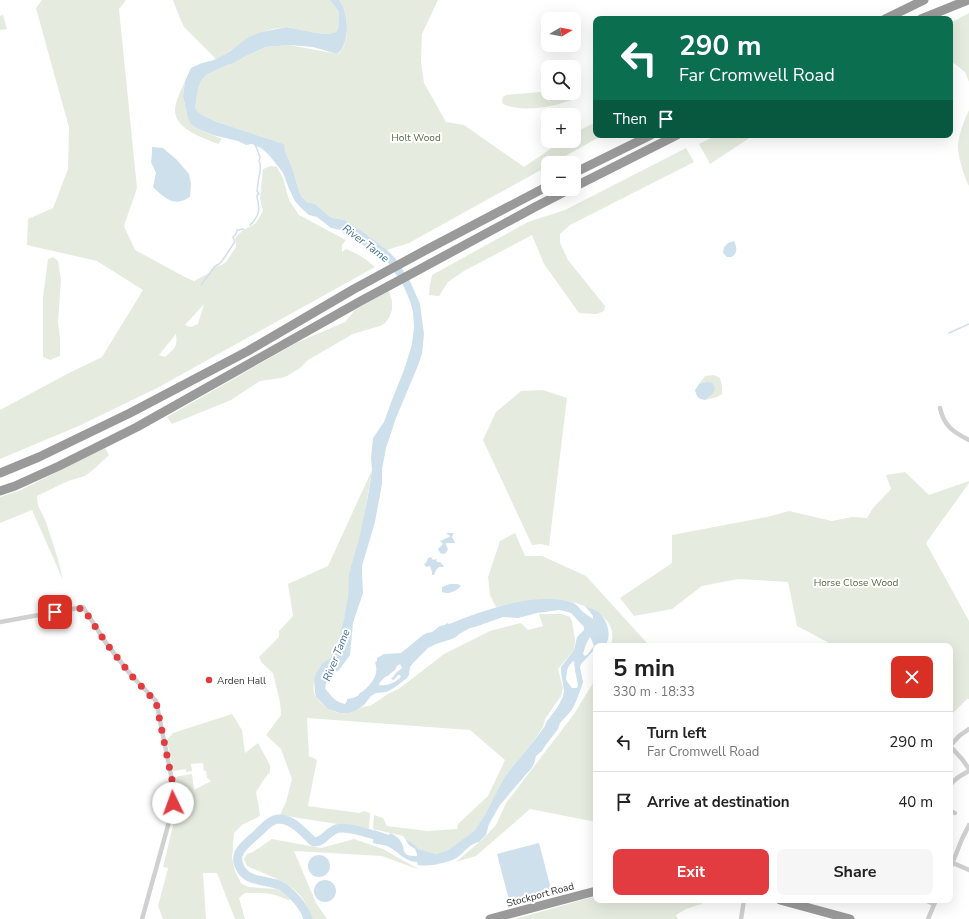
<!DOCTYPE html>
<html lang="en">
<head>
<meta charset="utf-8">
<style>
  :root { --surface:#fff; --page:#f6f6f6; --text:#222; --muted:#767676; --line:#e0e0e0; --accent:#e23c41 }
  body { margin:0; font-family:"Nunito Sans",sans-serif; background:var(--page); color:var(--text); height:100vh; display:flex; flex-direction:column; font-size:15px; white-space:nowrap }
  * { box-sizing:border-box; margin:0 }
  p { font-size:13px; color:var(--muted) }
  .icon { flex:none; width:22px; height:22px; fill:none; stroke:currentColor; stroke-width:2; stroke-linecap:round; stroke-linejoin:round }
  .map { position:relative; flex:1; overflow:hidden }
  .panel { position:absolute; left:593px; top:643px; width:360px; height:260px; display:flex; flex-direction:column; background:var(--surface); border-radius:8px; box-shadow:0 4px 16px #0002 }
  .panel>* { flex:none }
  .guide { position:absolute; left:593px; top:16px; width:360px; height:122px; border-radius:8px; box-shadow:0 4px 16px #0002; background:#0b6e4f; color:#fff; overflow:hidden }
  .needle { width:26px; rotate:80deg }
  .tools { position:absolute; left:541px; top:12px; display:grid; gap:8px }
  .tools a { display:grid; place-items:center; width:40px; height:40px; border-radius:8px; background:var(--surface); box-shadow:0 4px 16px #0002; font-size:20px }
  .pin { position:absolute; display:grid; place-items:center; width:34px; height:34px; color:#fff; margin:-17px; border-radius:8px; box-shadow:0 2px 6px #0006 }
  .me { position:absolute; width:44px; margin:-22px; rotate:357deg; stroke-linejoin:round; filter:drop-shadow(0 0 3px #0008) }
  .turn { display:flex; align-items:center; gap:14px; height:84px; padding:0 20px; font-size:18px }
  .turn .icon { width:52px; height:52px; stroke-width:2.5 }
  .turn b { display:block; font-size:28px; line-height:34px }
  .then { display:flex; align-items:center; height:38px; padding:0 20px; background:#0003; gap:8px; font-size:15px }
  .round { display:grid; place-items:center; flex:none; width:42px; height:42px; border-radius:8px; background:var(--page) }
  .head { display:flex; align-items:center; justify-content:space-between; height:68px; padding:0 20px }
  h1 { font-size:24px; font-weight:700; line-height:30px }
  .primary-button { display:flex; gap:8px; margin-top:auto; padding:8px 20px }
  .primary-button a { flex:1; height:46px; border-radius:8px; background:var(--accent); color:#fff; font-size:16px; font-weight:700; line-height:46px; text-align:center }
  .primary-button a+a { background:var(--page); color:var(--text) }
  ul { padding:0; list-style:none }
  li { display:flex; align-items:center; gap:12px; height:60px; padding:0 20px; border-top:1px solid var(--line) }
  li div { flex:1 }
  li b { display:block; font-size:15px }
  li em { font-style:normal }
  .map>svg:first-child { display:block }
  .green { fill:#e5ecdf; fill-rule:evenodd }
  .water { fill:#cfe0ed; fill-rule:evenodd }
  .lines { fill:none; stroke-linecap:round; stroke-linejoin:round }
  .stream { stroke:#cfe0ed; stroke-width:1.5 }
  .river { stroke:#cfe0ed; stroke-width:9 }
  .street { stroke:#d0d0d0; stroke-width:4.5 }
  .highway { stroke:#9a9a9a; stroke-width:9 }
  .route { stroke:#e23c41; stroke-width:7; stroke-dasharray:0 12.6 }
  .poi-dot { fill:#e23c41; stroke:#fff; stroke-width:1.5 }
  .labels { text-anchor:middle; stroke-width:4; stroke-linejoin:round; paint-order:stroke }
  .park-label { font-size:10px; fill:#546f40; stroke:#fff }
  .poi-label { font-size:10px; fill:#333; stroke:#fff; text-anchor:start }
  .street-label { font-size:10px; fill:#333; stroke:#fff }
  .water-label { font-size:11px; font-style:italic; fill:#417095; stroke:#fff }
</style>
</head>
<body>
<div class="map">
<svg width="969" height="919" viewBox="0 0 969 919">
  <rect width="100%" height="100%" fill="#fff"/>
  <g class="green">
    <path d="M 42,0 L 126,0 L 119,9 L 137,188 L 124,226 L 135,250 L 185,277 L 194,281 L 209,273 L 213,267 L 222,265 L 226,262 L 236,247 L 236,242 L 235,238 L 242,231 L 256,223 L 263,211 L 260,199 L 263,169 L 271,166 L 277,167 L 283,178 L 289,200 L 299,215 L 346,240 L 342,245 L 342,252 L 346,249 C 357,253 366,259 375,267 L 159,387 L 81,425 L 0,459 L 0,410 L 67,374 L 102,357 L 143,290 L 97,261 L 27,245 L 28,219 L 53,208 L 68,169 L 69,127 L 58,88 L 36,8 ZM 204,304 L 198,324 L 191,327 L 185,325 ZM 176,334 C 178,347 174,349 165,357 L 159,355 Z"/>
    <polygon points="173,0 330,0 339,12 339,26 336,32 328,34 316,33 287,27 273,29 261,32 216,59 184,27 179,16"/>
    <path d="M 339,0 L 438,0 L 422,34 L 421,61 L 424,83 L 446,122 L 464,125 L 524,167 L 562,141 L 574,141 L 574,133 L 596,122 L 596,135 L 603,135 L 553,163 L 548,163 L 548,166 L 409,243 L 387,250 L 365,233 L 345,220 L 333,218 L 329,216 L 315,204 L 307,202 L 302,197 L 299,191 L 293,170 L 285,151 L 283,144 L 217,122 L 204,116 L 198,112 L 195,108 L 198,89 L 201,81 L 206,75 L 227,65 L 232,64 L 248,55 L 266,47 L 289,45 L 338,54 C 351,43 349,12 339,0 Z"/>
    <polygon points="969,13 969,82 965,72 950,60 950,23"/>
    <polygon points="3,15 7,29 0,30 0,16"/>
    <path d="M 185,81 L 183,96 L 188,119 L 190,124 L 198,129 L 222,139 L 218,144 C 204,138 176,130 175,111 C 175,101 181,91 185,81 Z"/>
    <path d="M 574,83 L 577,83 L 580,86 L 581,90 C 579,93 578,96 575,98 C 558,107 520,113 503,104 L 502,101 L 503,97 L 506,95 L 541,92 L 545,94 L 548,92 L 574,93 Z"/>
    <path d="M 969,110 L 969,186 C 964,177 957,154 958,143 C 960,132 964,120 969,110 Z"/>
    <polygon points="717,135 754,135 710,164 699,144"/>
    <polygon points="686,148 694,162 570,225 560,234 560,243 568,260 605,306 604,311 597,314 579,313 544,264 532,235 464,271 448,282 439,296 429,295 430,285 432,275 528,222 565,210"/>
    <polygon points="53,257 58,261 61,280 58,322 60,338 60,356 50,360 43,357 43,297 48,259"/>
    <polygon points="389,291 392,301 392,310 389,318 385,323 380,326 353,334 308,360 300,368 287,376 281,378 260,381 231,400 172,424 167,417 296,343 345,322 355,310"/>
    <polygon points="714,375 720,378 722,386 722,394 717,397 705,400 713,394 699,384 705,376"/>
    <polygon points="543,390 567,398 549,546 541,544 532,545 483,440 496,412 521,391"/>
    <path d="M 105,448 L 109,455 L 94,469 L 85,476 L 68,481 L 37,496 C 37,508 42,512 46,522 C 52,541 59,560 63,580 L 32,510 L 0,523 L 0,497 L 21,490 Z"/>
    <path d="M 372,470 L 363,523 L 349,585 C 347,603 345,622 339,639 C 337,645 334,651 331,656 C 329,660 325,661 322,665 C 314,675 309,691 319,701 C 325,707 333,712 340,713 C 353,715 359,705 370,706 L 388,694 L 400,688 L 444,654 L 490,631 L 521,623 L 528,630 L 543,626 L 539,614 L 562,614 L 570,617 L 572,621 L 575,640 L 574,650 L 558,669 L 563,688 L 561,696 L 545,719 L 543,727 L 533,742 L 505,776 L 485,816 L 474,831 L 448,850 L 436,854 L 419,849 L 411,842 L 405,839 L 403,836 L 373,829 L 374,815 L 383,818 L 387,826 L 427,831 L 457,829 L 458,824 L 488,796 L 505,760 L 470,730 L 307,718 L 309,756 L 317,760 L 308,806 L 359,813 L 364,811 L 370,813 L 369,829 L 280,815 L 286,802 L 292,779 L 281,749 L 266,735 L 281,715 L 280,702 L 273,673 L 262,663 L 259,657 L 279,637 L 279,631 L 293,616 L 288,584 L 328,566 Z"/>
    <polygon points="905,472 929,495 969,481 969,483 926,543 969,621 969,699 967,699 950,716 950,646 835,646 797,626 788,582 738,579 702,586 672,609 634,616 620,598 672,563 672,535 767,517 789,511 832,521 852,517 867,518 873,508 891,489 886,475"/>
    <path d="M 515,533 L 525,556 L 542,556 L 586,576 L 647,643 L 647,646 L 611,646 C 612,641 613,636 612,631 C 608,612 578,602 561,600 C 555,599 549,601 543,601 C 527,602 512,604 496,607 L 490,595 L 488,577 L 500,541 Z"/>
    <polygon points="596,678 596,822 530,809 476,856 456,862 483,839 496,825 506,803 574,714"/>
    <path d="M 232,714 L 242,730 L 245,753 L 258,743 L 270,765 L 270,772 L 265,778 L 256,792 L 259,808 L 260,816 L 242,825 L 234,833 L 232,858 L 235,871 L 241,883 L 248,887 L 276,889 L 287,894 L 291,899 L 288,900 C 272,892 262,893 245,893 L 239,898 L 245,919 L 235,919 L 217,873 L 203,873 L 206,919 L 163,919 L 158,906 L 168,868 L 163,867 L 177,809 L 176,792 L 174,778 L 179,776 L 192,774 L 194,790 L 211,781 L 207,778 L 206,771 L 204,771 L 203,763 L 191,764 L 192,771 L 186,772 L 186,769 L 173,771 L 167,740 L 173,733 Z"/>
    <path d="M 272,839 L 321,848 L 354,839 L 383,849 L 420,870 L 382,856 L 294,851 L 316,903 L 327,919 L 312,919 C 303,884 275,879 247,866 L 244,859 L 247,854 L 253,852 Z"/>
    <polygon points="596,896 596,900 703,900 702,904 686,909 676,915 678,919 515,919"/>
  </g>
  <g class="water">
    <path d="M 330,0 L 339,0 C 349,12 351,43 337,54 L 313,47 L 289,45 L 266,47 L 248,55 L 232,64 L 227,65 L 206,75 L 201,81 L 198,89 L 195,108 L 198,112 L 204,116 L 217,122 L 284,144 L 285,151 L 293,170 L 299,191 L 302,197 L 307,202 L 315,204 L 329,216 L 333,218 L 345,220 L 365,233 L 387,250 L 395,258 L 410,281 L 420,304 L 424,334 L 422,354 L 417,368 L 396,418 L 386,448 L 382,469 L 382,484 L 375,522 L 362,566 L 362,573 L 363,593 L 353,623 L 350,655 L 339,670 L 330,675 L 327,679 L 325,688 C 331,696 335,702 345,704 L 347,701 L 347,699 C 352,698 357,698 360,693 C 365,691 376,679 376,672 C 377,669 376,666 375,662 L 377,661 L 377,658 L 384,654 L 401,653 L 423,635 L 427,633 L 432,632 C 435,630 437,628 440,626 C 443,625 445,626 447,623 L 449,624 C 482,611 536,591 571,602 C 577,604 579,608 583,612 C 586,614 590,617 593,619 L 593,616 L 585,606 C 589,608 593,609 597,611 C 607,618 612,634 606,644 L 602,646 L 596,646 L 596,648 L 581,664 L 580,667 L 583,682 L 579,694 L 574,706 L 571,711 L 560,723 L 558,729 L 545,746 L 542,751 L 536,756 L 534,764 L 531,769 L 528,772 L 500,805 L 489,824 L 486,835 L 479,842 C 471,843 464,852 458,857 C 449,863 429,867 418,865 L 417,862 C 405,862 399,852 389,847 C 384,844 379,845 373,843 L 374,830 L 389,835 L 390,833 C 396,835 401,840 403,846 C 403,847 404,852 405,853 C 407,856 413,856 417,856 L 417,854 L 415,849 L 409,845 L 405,839 L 411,842 L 419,849 L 436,854 L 448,850 L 474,831 L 485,815 L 505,776 L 533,742 L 545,726 L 547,721 L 557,708 L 563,697 L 564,691 L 561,672 L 561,667 L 574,650 L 577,637 L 584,630 L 584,627 L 571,613 L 568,612 L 559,610 L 537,613 L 518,618 L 503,617 L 475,627 L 470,628 L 459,634 L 456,637 L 452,639 L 436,644 L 428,648 L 414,662 L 410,667 L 409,675 L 407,678 L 394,688 L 386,692 L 376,693 L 371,696 L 364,705 L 355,711 L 349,713 L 340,713 L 328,709 L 316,697 L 315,692 L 314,680 L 316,673 L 323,663 L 330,658 L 339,639 L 344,619 L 348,595 L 349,574 L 360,535 L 368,496 L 372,470 L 371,458 L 373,438 L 384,422 L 392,400 L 404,370 L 412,344 L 414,326 L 413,312 L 410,301 L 403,285 L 385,258 L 380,257 L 370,249 L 345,235 L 340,230 L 331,228 L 317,217 L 309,215 L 301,208 L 295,201 L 289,189 L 283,173 L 277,165 L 269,155 L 261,148 L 252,144 L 246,145 L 238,141 L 213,135 L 198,129 L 190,124 L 188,119 L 183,96 L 185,81 L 191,68 L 202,63 L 214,60 L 230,51 L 249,37 L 261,32 L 287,27 L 316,33 L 328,34 L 336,32 L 339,26 L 339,12 ZM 590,637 L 592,641 L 594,646 L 588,654 L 585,656 L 583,654 L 586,644 ZM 574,661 L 575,670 L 578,685 L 577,688 L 572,688 L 566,680 L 567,670 L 569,666 L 572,662 ZM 400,664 L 402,668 L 397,672 L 391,679 L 394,680 L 398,675 L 400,675 L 401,677 C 395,683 387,686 379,685 L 380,682 L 385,677 L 388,676 L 391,673 L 395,670 L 397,666 Z"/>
    <path d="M 152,147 L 163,148 L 177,160 L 189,174 L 191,184 L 190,197 C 187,198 184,201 181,201 C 171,205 159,193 153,187 L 156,173 L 151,162 L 152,153 Z"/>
    <path d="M 734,241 C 737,247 738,254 731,257 L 727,257 L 723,253 L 724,247 L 728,243 Z"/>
    <path d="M 707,382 L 713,383 L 715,389 L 713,394 L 705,400 C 698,399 697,397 695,390 L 699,384 Z"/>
    <path d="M 446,533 L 454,533 L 452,537 L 455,542 L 455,543 L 446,543 L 446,545 L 448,549 L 446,553 L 444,554 C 441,554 439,552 438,549 L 443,544 L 440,541 L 449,537 L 450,536 Z"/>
    <polygon points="431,557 433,560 436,559 437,562 440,562 444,566 443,567 439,567 436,570 434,575 432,575 432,572 430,566 426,567 424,564 426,563 428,558"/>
    <path d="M 450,584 L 458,584 L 461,586 C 456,591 449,595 442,592 L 442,587 Z"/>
    <polygon points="539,843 551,889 509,900 497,854"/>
    <circle cx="319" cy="866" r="11"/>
    <circle cx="325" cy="891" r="11"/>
  </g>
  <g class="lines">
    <g class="stream">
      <path d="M 250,225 C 260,216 260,209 257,197 L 257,195 L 259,194 L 257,191 C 258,186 258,181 259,177 C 260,171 261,169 260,163 L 259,161 L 260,157 L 255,144"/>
      <polyline points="201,285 215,266 219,264 222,261 234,243 235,242 233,237 236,234 237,230 244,229"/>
      <polyline points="949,333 969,324"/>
    </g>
    <path class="river" d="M 308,919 C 305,907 290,890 279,885 C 267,880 250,882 242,871 C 230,854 245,845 257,834 C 263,829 270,819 279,819 C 295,820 303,833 314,842 C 323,842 326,834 334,830 C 343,824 375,835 385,839"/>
    <g class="street">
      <path d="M 940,408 C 944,426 953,432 969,440"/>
      <polyline points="0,622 83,607 106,643 131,675 156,701 172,780 173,803 169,822 142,919"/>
      <polyline points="950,746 962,759 969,769"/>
      <polyline points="950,746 959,736 969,729"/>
      <path d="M 950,786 C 953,779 962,775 969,771"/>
      <polyline points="950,811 955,813"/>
      <polyline points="953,863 969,870"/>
      <polyline points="950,869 962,839 969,825"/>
      <polyline points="925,900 934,904"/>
      <polyline points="741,919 744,900"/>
      <polyline points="928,919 936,900"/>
    </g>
    <g class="highway">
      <polyline points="885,19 924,0"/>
      <polyline points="921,19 968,0"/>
      <polyline points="574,173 651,135"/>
      <polyline points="574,187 677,135"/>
      <polyline points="0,473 39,457 130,413 248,351 354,289 424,251 548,186"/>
      <polyline points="0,491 15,486 59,466 137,427 359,302 535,207 570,189"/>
      <polyline points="780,900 850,919"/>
      <polyline points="490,919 596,891"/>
    </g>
  </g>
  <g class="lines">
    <polyline class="route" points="55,612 83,608 106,643 131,675 156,702 172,780 173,803"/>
  </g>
  <circle class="poi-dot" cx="209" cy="680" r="4"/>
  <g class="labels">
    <g class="park-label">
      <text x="416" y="141">Holt Wood</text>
      <text x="856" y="586">Horse Close Wood</text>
    </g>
    <g class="poi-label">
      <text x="217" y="684">Arden Hall</text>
    </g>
    <g class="street-label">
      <text transform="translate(540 894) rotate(-15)" y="4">Stockport Road</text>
    </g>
    <g class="water-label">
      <text transform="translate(366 243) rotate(37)" y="4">River Tame</text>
      <text transform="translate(336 655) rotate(-68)" y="4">River Tame</text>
    </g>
  </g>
</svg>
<div class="tools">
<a><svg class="needle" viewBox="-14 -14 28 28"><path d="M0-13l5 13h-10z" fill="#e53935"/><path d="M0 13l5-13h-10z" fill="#767676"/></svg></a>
<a><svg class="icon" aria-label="search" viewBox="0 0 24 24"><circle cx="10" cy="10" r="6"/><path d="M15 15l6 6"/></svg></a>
<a>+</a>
<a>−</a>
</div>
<div class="pin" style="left:55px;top:612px;background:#d93025"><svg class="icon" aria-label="arrive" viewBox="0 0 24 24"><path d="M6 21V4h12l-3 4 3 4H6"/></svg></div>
<svg class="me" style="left:173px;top:803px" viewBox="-20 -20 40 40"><circle r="19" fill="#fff"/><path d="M0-13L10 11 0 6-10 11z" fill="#e23c41"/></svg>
<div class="guide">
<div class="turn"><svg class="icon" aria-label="left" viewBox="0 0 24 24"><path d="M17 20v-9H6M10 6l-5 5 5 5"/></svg><div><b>290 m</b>Far Cromwell Road</div></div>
<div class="then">Then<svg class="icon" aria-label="arrive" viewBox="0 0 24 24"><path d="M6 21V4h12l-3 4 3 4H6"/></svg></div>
</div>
<section class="panel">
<div class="head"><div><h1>5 min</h1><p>330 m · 18:33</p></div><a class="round" style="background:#d93025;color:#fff"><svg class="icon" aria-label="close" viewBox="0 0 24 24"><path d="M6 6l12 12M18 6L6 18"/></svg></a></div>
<ul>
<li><svg class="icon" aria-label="left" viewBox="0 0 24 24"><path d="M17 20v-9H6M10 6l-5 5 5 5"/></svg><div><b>Turn left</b><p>Far Cromwell Road</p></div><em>290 m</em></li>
<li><svg class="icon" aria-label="arrive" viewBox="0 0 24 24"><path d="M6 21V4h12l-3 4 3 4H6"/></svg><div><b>Arrive at destination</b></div><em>40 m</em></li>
</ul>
<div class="primary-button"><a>Exit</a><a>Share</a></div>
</section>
</div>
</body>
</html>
